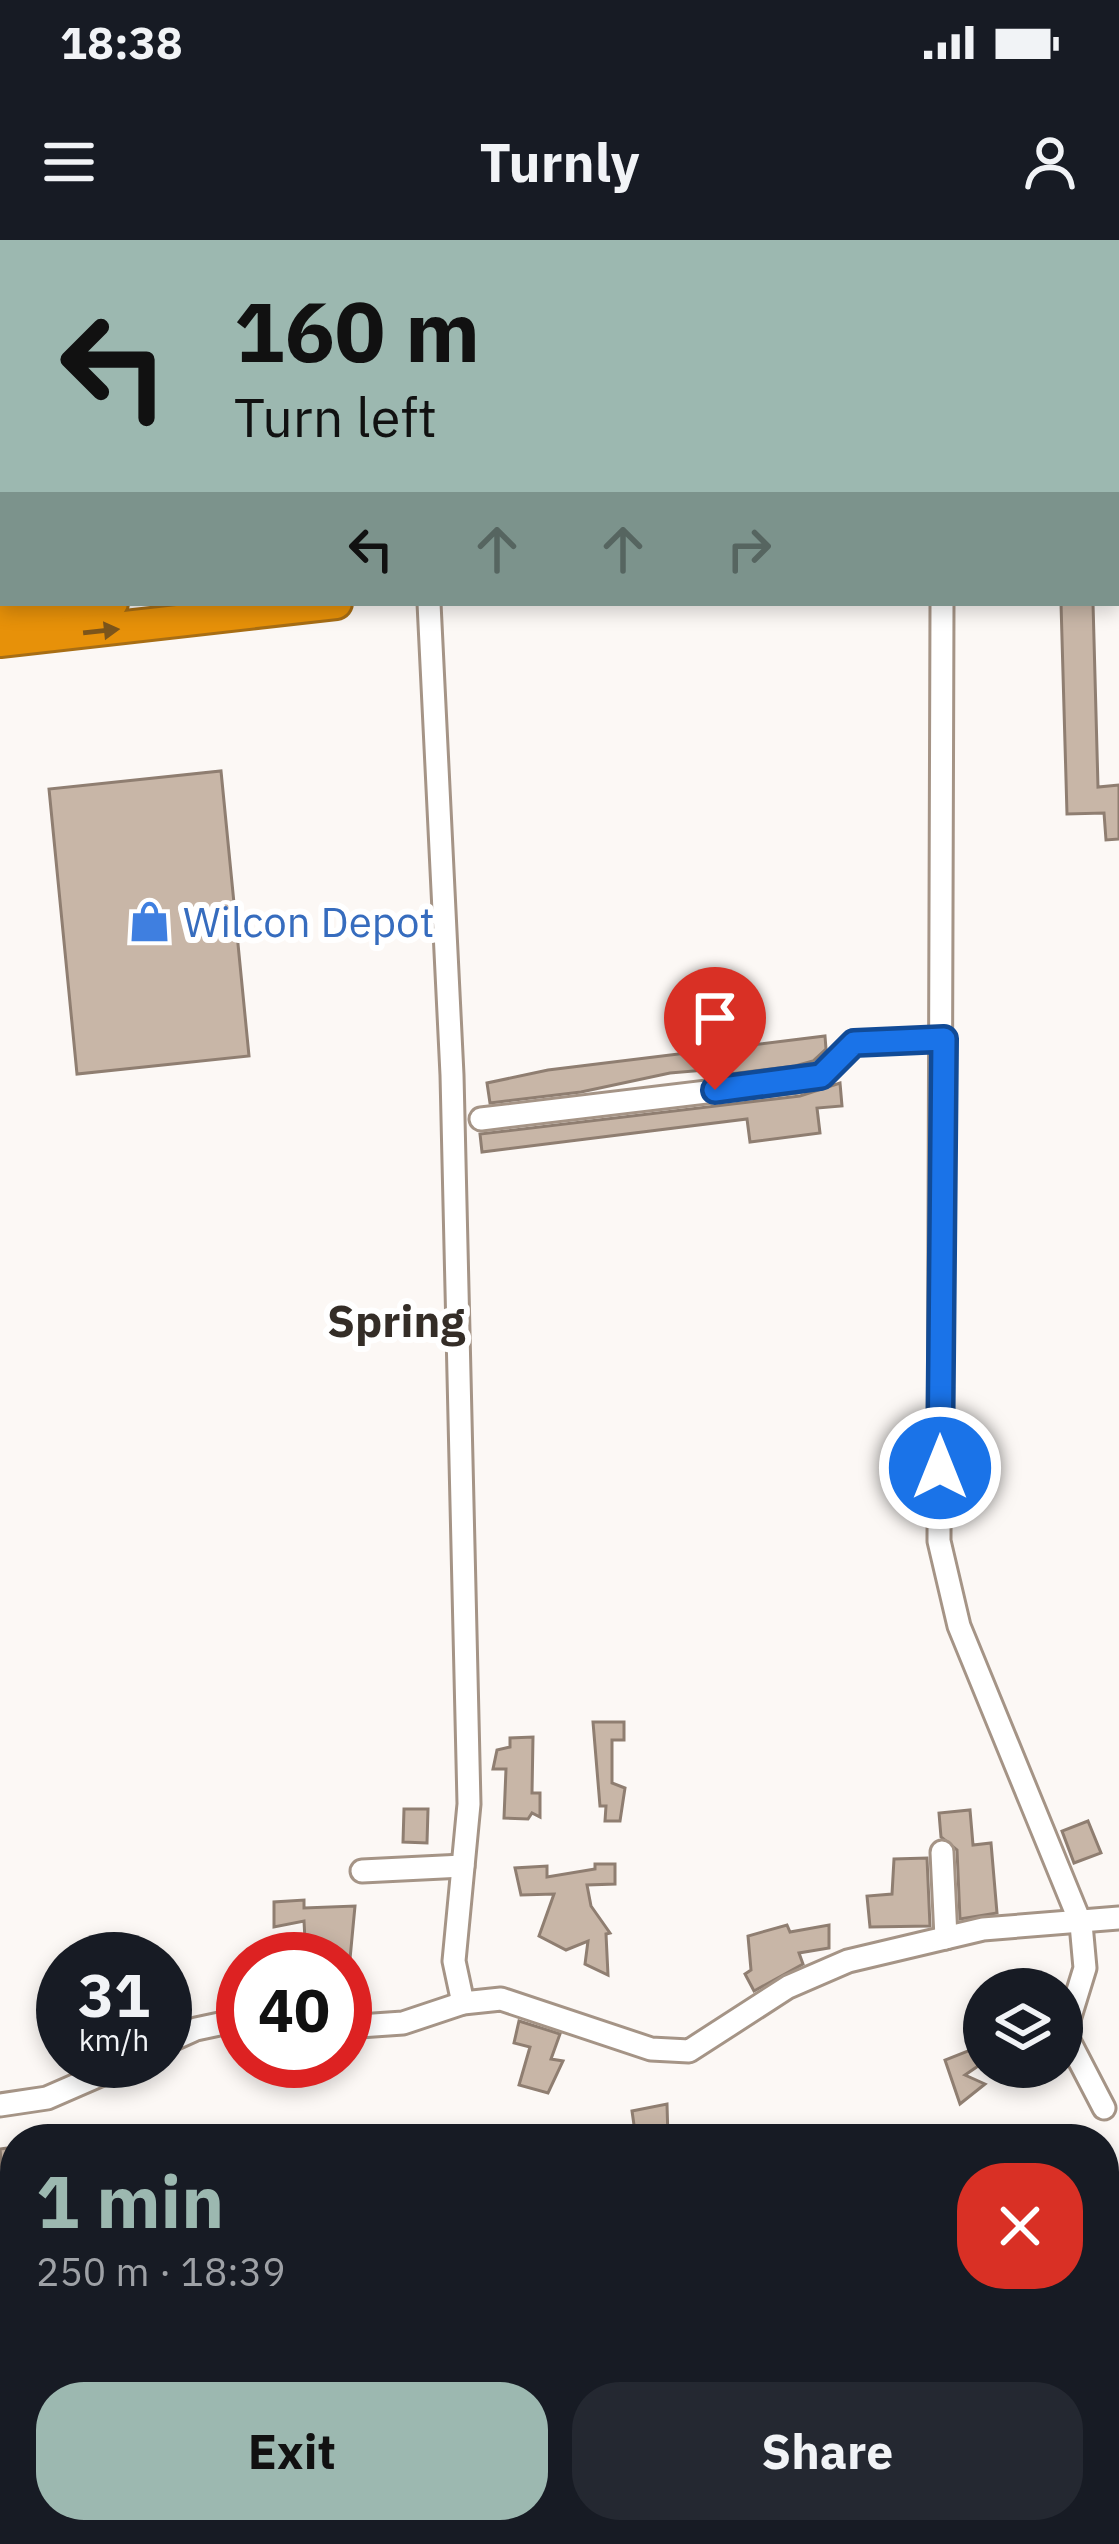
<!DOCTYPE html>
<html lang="en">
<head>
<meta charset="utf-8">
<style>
  :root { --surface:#171b24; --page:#242831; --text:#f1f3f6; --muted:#9ea1a6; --accent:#9cb8b0 }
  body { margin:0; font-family:"IBM Plex Sans",sans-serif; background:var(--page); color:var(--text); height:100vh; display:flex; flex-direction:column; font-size:45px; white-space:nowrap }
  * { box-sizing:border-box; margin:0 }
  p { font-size:39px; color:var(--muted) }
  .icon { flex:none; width:66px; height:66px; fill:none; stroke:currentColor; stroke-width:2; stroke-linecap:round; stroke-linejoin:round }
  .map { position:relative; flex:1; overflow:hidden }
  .details { position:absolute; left:0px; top:1884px; width:1119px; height:420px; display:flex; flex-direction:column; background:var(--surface); border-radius:48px 48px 0 0; box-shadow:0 6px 18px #0003 }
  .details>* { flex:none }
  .banner { position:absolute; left:0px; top:0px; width:1119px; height:366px; box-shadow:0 6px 18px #0003; background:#9cb8b0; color:#111; overflow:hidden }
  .tools { position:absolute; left:963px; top:1728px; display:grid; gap:24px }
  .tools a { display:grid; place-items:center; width:120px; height:120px; border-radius:50%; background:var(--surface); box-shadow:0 6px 18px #0003; font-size:60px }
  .speed { position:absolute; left:36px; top:1692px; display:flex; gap:24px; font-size:60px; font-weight:700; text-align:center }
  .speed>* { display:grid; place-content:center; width:156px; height:156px; border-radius:50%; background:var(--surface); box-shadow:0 6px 18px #0003; line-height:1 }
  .speed small { font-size:30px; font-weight:400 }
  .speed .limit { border:18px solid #d22; background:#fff; color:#111 }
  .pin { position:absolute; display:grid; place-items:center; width:102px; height:102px; color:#fff; margin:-123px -51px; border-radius:50% 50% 50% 0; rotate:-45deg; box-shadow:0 0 12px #0007 }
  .pin .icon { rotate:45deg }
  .me { position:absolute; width:132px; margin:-66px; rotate:0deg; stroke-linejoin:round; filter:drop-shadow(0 0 9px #0008) }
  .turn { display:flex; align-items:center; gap:42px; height:252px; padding:0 36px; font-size:54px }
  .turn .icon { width:156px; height:156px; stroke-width:2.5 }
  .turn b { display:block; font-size:84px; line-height:102px }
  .lanes { display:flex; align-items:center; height:114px; padding:0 36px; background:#0003; justify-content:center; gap:60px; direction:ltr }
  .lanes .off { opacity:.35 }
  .round { display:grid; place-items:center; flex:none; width:126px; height:126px; border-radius:48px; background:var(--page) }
  .summary { display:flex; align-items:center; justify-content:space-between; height:204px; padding:0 36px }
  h1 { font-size:72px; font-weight:800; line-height:90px; color:var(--accent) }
  .button { display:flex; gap:24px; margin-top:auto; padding:24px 36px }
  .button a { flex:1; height:138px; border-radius:48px; background:var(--accent); color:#111; font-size:48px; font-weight:800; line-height:138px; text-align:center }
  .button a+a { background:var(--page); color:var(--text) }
  .status { display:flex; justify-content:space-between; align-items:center; height:84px; padding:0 60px; background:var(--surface); direction:ltr }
  .status svg { height:33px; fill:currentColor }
  header { display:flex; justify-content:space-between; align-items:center; height:156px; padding:0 36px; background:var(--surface); font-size:54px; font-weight:800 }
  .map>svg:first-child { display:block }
  .building { fill:#c8b6a7; stroke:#8f7e71; stroke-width:3 }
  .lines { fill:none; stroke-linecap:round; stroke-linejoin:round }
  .minor-casing { stroke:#a59486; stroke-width:27 }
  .highway-casing { stroke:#a86e14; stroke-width:36 }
  .minor { stroke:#fff; stroke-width:21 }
  .highway { stroke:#e79109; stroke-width:30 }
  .oneway { fill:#7c551b }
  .route-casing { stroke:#114b97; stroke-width:30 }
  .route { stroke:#1a73e8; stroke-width:21 }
  .labels { text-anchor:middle; stroke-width:12; stroke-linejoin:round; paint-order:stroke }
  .shop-label { font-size:42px; fill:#366cbe; stroke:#fff; text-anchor:start }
  .neighbourhood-label { font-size:45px; font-weight:bold; fill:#342d27; stroke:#fff }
</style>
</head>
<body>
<div class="status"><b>18:38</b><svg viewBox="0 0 49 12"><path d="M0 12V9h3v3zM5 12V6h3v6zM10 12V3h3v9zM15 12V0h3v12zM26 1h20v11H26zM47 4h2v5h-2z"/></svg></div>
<header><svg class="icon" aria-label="menu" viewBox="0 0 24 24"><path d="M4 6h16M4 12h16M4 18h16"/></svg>Turnly<svg class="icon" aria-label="person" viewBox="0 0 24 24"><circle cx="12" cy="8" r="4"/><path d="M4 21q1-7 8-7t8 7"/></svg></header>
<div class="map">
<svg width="1119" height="2304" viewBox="0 0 1119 2304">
  <rect width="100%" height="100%" fill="#fcf8f5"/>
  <g class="building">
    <polygon points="1061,363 1093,363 1098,547 1119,545 1119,599 1106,600 1104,573 1067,574"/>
    <polygon points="221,531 249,816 77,834 49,549"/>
    <polygon points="825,796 826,809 813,821 795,826 706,837 705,830 670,833 581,852 490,863 487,843 548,830"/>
    <polygon points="840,843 842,866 817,868 820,893 750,902 747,879 482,912 480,894 800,856"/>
    <polygon points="593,1482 624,1482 624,1500 612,1500 612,1543 625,1548 620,1581 605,1581 606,1566 600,1566"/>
    <polygon points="533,1497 532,1553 540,1553 540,1577 532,1573 528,1579 504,1578 506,1529 493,1529 497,1510 510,1507 510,1498"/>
    <polygon points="404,1569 428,1569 427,1603 403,1602"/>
    <polygon points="970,1570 973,1605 991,1603 997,1673 960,1679 957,1610 941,1597 939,1573"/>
    <polygon points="1088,1581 1101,1613 1074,1623 1062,1591"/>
    <polygon points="927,1618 930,1686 870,1687 867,1656 892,1654 894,1619"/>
    <polygon points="595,1624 615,1624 615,1644 587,1645 591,1666 610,1693 606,1694 608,1735 585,1724 588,1701 566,1710 539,1696 554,1654 521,1655 515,1628 547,1626 547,1637 595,1629"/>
    <polygon points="304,1660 304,1668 355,1666 350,1719 306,1719 304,1681 274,1687 274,1662"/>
    <polygon points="787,1685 790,1692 829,1685 829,1708 799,1713 803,1724 754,1751 745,1734 751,1730 748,1696"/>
    <polygon points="519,1781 560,1794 551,1819 563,1821 548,1853 519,1845 530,1807 514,1803"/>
    <polygon points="978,1807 981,1824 965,1835 985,1844 960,1864 945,1820"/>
    <polygon points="667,1864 668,1899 636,1899 632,1871"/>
    <polygon points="15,1907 15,1965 5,1965 0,1909"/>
  </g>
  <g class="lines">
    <defs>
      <g id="minor">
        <polyline points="823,0 824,3"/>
        <polyline points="429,363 452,835 469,1564 454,1721 463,1763"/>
        <polyline points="942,363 939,1301 959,1386 1081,1684 1085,1728 1065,1793 1104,1868"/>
        <polyline points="481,879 798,841 821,835 854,803 944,799"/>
        <polyline points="942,1612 946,1698"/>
        <polyline points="362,1631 463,1626"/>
        <polyline points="345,1787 403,1783 463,1763 501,1759 651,1809 689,1811 788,1747 848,1721 983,1689 1119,1678"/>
        <polyline points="165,1803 196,1789 243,1779"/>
        <polyline points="0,1865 47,1858 132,1821"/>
      </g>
      <g id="highway">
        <polyline points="1116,248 1119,247"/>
        <polyline points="1116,272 1119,272"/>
        <polyline points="0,376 112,363"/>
        <polyline points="0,401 336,363"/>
      </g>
    </defs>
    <use href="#minor" class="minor-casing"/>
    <use href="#highway" class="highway-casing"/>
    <use href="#minor" class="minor"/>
    <use href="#highway" class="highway"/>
  </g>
  <defs><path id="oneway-solid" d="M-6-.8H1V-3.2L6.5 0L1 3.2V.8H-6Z" transform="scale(3)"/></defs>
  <use class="oneway" href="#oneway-solid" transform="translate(101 391) rotate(-6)"/>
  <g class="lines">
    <defs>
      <polyline id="route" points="715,850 821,836 854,803 944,799 940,1228"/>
    </defs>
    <use href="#route" class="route-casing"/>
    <use href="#route" class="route"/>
  </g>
  <defs>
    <symbol id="shop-bare" viewBox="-9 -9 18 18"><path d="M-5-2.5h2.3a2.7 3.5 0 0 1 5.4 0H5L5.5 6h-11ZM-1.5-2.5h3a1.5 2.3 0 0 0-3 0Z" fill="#3f7fe0" stroke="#fff" stroke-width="2.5" paint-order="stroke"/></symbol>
  </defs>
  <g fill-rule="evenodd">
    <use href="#shop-bare" x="120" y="652" width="59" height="59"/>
  </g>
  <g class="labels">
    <g class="shop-label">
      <text x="183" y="697">Wilcon Depot</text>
    </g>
    <g class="neighbourhood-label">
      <text x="396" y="1097">Spring</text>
    </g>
  </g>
</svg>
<div class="tools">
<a><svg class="icon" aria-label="layers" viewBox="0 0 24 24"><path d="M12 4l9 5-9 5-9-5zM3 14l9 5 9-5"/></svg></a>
</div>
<div class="speed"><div>31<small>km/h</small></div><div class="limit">40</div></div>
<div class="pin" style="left:715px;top:850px;background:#d93025"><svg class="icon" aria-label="arrive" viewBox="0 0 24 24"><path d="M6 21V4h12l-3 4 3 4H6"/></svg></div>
<svg class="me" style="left:940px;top:1228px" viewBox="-20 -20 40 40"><circle r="17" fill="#1a73e8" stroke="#fff" stroke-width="3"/><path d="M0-11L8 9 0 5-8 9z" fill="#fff"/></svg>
<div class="banner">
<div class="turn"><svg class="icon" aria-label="left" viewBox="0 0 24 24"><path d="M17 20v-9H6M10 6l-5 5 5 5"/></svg><div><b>160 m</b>Turn left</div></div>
<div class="lanes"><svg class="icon" aria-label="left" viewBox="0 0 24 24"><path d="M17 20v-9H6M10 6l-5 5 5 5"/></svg><svg class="icon off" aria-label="ahead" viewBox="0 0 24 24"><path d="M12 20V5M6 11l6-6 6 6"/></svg><svg class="icon off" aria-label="ahead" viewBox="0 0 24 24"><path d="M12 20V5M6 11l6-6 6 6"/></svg><svg class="icon off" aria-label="right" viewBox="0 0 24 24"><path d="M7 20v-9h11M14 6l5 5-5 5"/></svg></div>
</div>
<section class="details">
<div class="summary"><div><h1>1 min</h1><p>250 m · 18:39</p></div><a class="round" style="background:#d93025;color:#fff"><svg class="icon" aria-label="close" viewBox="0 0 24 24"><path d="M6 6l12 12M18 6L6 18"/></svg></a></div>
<div class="button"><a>Exit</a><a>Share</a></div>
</section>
</div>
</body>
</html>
